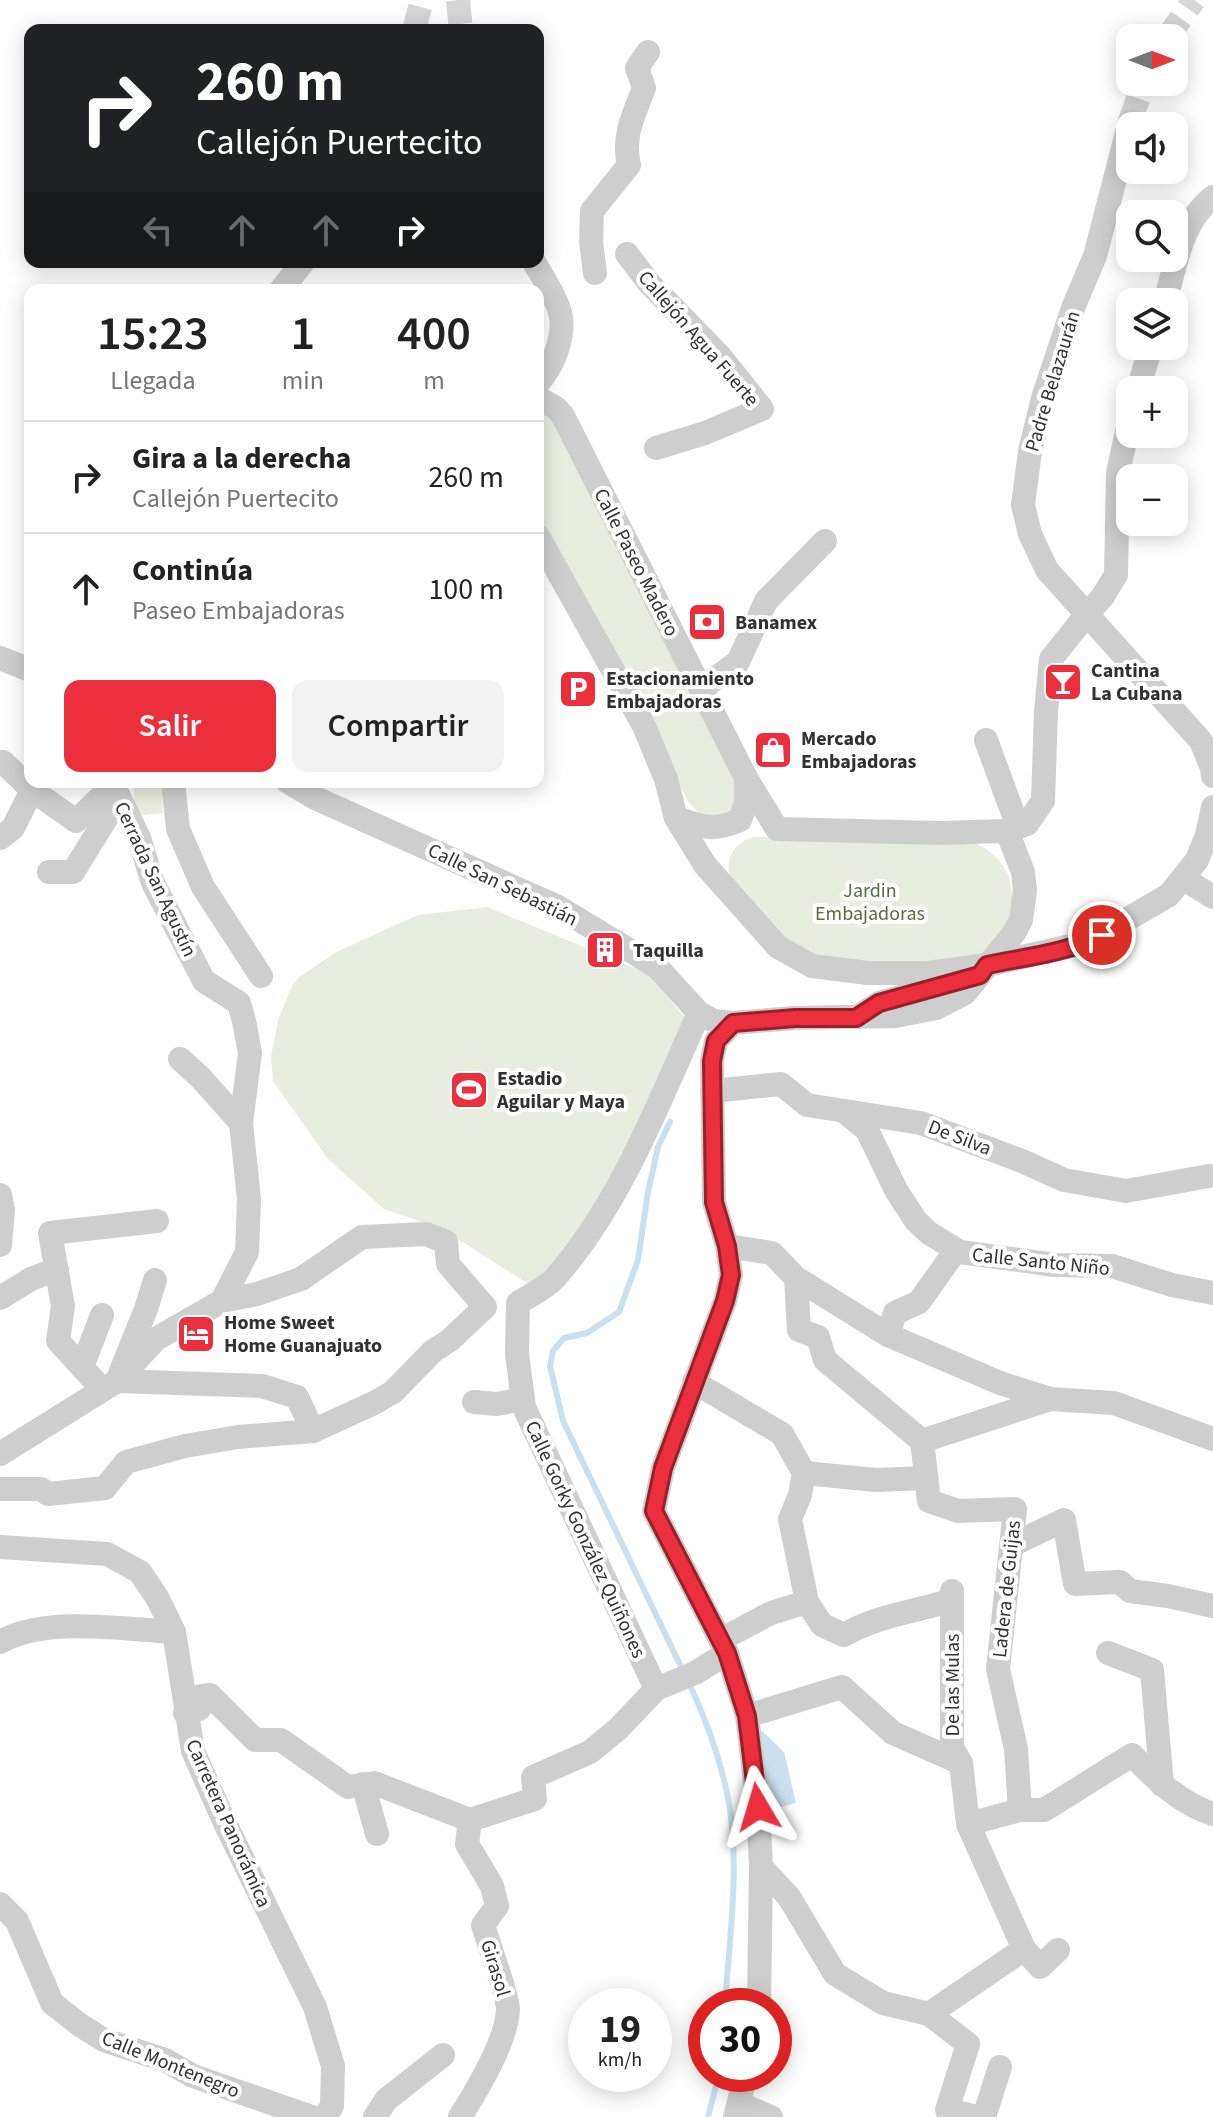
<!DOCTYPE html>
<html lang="es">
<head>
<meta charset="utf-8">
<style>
  :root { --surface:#fff; --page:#f2f2f2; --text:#222; --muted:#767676; --line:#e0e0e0; --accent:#ec2f3d }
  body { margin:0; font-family:"Source Sans 3",sans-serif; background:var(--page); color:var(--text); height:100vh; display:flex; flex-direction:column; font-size:30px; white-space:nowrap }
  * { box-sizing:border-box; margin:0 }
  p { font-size:26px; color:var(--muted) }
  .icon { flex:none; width:44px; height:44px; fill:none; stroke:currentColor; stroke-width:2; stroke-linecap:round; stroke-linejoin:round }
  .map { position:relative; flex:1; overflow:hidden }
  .panel { position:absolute; left:24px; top:284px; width:520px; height:504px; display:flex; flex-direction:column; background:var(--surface); border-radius:16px; box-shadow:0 4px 20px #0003 }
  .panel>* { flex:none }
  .guide { position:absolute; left:24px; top:24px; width:520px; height:244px; border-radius:16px; box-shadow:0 4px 20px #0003; background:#202124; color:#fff; overflow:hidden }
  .needle { width:52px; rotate:90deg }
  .controls { position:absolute; left:1116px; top:24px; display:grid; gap:16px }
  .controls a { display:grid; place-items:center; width:72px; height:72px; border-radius:16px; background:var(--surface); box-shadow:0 4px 20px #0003; font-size:40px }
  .speed { position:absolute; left:568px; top:1988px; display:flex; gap:16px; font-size:40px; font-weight:700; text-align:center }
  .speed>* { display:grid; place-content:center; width:104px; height:104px; border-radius:50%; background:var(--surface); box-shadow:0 4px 20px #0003; line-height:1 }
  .speed small { font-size:20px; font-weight:400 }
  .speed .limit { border:12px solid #d22; background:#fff; color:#111 }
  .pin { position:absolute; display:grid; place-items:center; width:68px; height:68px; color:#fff; margin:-34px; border:4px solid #fff; border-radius:50%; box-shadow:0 2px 8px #0007 }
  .me { position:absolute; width:88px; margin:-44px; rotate:353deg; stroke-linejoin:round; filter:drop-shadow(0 0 6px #0008) }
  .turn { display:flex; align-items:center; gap:28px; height:168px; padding:0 40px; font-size:36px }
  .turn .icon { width:104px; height:104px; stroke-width:2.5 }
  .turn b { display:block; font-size:56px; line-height:68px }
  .lanes { display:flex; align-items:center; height:76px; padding:0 40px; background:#0003; justify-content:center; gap:40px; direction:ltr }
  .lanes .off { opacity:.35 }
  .eta { display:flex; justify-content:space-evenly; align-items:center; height:136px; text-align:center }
  .eta b { font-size:48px; font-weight:600; line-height:56px }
  .primary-button { display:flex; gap:16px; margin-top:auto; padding:16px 40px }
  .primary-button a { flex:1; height:92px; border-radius:16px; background:var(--accent); color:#fff; font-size:32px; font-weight:600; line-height:92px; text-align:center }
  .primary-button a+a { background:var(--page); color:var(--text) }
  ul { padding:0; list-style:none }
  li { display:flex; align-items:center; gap:24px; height:112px; padding:0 40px; border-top:2px solid var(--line) }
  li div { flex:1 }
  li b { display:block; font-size:30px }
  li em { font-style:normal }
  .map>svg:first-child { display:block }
  .green { fill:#e7eedf }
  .water { fill:#cae0ee }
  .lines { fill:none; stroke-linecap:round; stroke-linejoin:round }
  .stream { stroke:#cae0ee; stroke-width:6 }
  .minor-tunnel { stroke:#d6d6d6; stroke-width:24; stroke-dasharray:24 12; stroke-linecap:butt }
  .minor { stroke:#cecece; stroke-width:24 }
  .minor-bridge { stroke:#cecece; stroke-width:24 }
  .route-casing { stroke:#991f28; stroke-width:20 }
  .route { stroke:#ec2f3d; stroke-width:14 }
  .labels { text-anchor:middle; stroke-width:8; stroke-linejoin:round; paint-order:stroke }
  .street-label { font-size:20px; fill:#313131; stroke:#fff }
  .poi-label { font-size:20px; font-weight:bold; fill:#313131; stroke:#fff; text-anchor:start }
  .park-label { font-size:20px; fill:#546f3c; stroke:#fff }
</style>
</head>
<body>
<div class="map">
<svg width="1213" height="2117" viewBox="0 0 1213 2117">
  <rect width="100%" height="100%" fill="#fff"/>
  <g class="green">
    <polygon points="538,415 553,418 739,782 738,803 728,815 702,816 689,803 666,758 538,527"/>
    <polygon points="134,782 161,782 163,813 134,816"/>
    <path d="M 754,837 L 968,840 L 985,848 L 999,860 L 1009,876 L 1014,905 L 1010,922 L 989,951 L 970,960 L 871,968 L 798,950 L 782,940 L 731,881 C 724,860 732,843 754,837 Z"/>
    <polygon points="487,907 647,973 687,1020 655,1099 581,1235 530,1285 442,1229 384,1209 328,1159 273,1081 271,1057 278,1020 292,986 299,977 336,952 418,915"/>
  </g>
  <polygon class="water" points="761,1730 784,1752 796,1803 766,1811"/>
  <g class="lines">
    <g class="stream">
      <polyline points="670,1122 658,1147 648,1192 638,1260 619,1312 587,1333 564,1338 553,1351 550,1366 563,1421 683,1671"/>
      <path d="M 688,1681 C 707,1721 721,1760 729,1803 C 740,1869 729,1940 725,2006"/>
      <polyline points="708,2117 719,2074"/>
    </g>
    <g class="minor-tunnel">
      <polyline points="458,0 461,30"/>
      <polyline points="414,30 422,0"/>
      <polyline points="1167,38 1194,0"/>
      <polyline points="1130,121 1144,82"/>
    </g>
    <g class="minor">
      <polyline points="1130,121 1095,256 1073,308 1043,398 1030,451 1023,505 1030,534 1047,570 1201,741 1212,768 1213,776"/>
      <polyline points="627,254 649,283 719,355 762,409 705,433 656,448"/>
      <path d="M 534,262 C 543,278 555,295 560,312 C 566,335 553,367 538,383"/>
      <path d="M 595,273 L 591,242 L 592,211 L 629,165 C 622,137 634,114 644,88 L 637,68 L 648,52"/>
      <polyline points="281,290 303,262"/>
      <path d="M 1165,302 C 1176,265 1181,221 1213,197"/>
      <polyline points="1138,390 1151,346"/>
      <polyline points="538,398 556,408 563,416 746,778 777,829 941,833 1007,831 1027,824"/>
      <polyline points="538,536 644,726 666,779 676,818 705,865 778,947 812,966 868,973 928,973 987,965 1088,942 1169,895 1197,860 1207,835 1213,807"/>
      <polyline points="1103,596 1116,575 1118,473 1130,417"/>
      <polyline points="0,658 30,670"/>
      <polyline points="701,689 738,662 766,601 825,541"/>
      <polyline points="986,740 1018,827"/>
      <polyline points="3,762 32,790 76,821 113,785"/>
      <polyline points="112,782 139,838 153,883 204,981 239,1003 244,1021 250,1053 241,1123 249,1199 247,1252 222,1301"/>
      <polyline points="173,782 178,829 203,887 261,976"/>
      <polyline points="288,782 315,798 558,907 657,967 699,1013 714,1021 733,1023 795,1018 896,1016 936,1008 965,993 1014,933 1021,920 1025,891 1023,872 1007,831"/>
      <path d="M 676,818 C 703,827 712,832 740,820 L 746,802 L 746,778"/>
      <polyline points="1027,824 1043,801 1046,711 1051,659 1079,624"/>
      <polyline points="0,838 13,828 32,790"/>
      <polyline points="49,872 73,872 119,798"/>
      <polyline points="1184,879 1213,897"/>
      <polyline points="862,1014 879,1003 959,980"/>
      <polyline points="733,1023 716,1041 712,1061 714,1202 727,1246 731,1275 725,1301 663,1468 654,1511 727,1653 747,1716 758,1807 761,1867 759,2006"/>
      <polyline points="180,1059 200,1077 241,1123"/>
      <polyline points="712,1091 781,1084 807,1105 921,1123 1022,1161 1064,1180 1126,1191 1209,1176"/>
      <polyline points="845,1112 867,1130 896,1190 916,1221 929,1233 960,1252 1055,1265 1112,1266 1172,1285 1213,1293"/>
      <polyline points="0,1195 3,1210 0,1245"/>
      <polyline points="727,1246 772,1253 796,1278 888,1335 1000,1383 1050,1399 1114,1403 1213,1439"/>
      <polyline points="796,1278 799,1330 818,1337 825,1360 922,1441 929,1501 958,1511 1015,1509 998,1669 1016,1749 1020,1810"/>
      <polyline points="155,1280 146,1309 117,1381 262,1386 297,1397 313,1431"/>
      <polyline points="0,1298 31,1279 57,1269"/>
      <polyline points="888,1335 895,1313 919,1302 956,1250"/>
      <polyline points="82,1367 102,1315"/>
      <path d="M 694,1382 L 782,1434 L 804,1473 L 800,1495 L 790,1519 L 807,1602 L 822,1625 L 844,1635 C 878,1615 915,1612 952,1600"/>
      <polyline points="103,1390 58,1341 63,1306 50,1233 157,1221"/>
      <polyline points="474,1402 497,1404 523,1399"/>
      <polyline points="922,1441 1050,1399"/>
      <polyline points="0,1454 117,1381 156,1339 222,1301 257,1294 301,1279 362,1237 426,1234 446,1242 448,1264 485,1307 450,1340 433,1351 393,1392 376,1402 313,1431 238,1437 185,1446 126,1462 105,1488 48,1494 41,1489 0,1489"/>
      <polyline points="804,1473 876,1480 925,1478"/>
      <polyline points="1012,1545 1064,1520 1075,1584 1120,1582 1130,1591 1168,1596 1213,1606"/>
      <polyline points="0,1547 107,1554 140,1572 158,1599 174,1632 193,1751 225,1823 315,2007 333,2066 332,2106 325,2117"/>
      <polyline points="952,1591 952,1748 961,1763 968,1824 1024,1949 1040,1967 1058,1950"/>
      <polyline points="720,1640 771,1613 807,1602"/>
      <path d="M 0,1642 C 46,1616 122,1629 174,1632"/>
      <polyline points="1108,1653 1152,1670 1162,1785"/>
      <path d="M 656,1689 L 524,1407 L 517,1354 L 518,1303 C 529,1296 544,1289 554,1279 C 620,1205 659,1102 699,1013"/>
      <polyline points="185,1713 199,1709 201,1696 210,1695 255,1740 281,1740 348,1787 374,1783 470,1820 535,1799 533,1777 590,1752 618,1729 656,1689 695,1673 727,1653"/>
      <polyline points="747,1716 842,1687 893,1733 961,1763"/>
      <polyline points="363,1784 377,1834"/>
      <path d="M 968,1824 L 1020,1810 L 1044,1810 L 1132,1755 C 1155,1779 1181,1804 1213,1814"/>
      <polyline points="761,1867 789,1897 835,1974 883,2003 929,2014 968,2044 947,2110 977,2117"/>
      <polyline points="0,1904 17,1921 52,2003 80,2025 104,2040 165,2060 193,2076 312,2117"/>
      <polyline points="929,2014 1024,1949"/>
      <polyline points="740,2104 771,2117"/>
      <polyline points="375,2117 386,2100 443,2055"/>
      <path d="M 460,2117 C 477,2090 507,2041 508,2009 C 508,1996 488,1942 483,1925 L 497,1906 L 492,1886 L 467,1844 L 470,1820"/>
      <polyline points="735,2117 746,2074"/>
      <polyline points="984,2117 1000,2067"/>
    </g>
    <polyline class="minor-bridge" points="1079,624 1103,596"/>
  </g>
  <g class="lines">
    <defs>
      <path id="route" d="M 758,1807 L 747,1716 L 727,1653 L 654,1511 L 663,1468 L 725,1301 L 731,1275 L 727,1246 L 714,1202 L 712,1061 L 716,1041 L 733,1023 L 795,1018 L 856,1018 L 879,1003 L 980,975 L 987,965 C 1025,957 1067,953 1102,935"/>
    </defs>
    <use href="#route" class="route-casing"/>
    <use href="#route" class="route"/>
  </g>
  <defs>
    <symbol id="bank-square" viewBox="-11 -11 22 22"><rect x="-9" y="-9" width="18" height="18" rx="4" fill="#ec2f3d" stroke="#fff"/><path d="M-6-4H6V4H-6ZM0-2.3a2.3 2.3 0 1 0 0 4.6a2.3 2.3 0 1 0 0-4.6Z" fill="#fff"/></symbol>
    <symbol id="bar-square" viewBox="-11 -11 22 22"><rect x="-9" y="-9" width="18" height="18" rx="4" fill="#ec2f3d" stroke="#fff"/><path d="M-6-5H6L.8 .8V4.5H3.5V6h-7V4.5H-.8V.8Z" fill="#fff"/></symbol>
    <symbol id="parking-square" viewBox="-11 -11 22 22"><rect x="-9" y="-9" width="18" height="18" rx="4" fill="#ec2f3d" stroke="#fff"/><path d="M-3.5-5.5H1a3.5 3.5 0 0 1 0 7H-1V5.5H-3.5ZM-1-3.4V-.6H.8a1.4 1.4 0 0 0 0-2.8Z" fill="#fff"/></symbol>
    <symbol id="shop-square" viewBox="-11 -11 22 22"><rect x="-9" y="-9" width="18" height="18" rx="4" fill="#ec2f3d" stroke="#fff"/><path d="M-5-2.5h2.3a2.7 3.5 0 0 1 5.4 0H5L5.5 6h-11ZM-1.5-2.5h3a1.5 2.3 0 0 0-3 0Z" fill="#fff"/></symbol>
    <symbol id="building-square" viewBox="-11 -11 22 22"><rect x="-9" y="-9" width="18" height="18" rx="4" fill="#ec2f3d" stroke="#fff"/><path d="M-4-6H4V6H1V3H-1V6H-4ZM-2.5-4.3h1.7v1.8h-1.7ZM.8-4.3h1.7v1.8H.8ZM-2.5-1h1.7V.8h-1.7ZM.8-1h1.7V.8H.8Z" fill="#fff"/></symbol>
    <symbol id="stadium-square" viewBox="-11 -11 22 22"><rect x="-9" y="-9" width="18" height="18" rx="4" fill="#ec2f3d" stroke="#fff"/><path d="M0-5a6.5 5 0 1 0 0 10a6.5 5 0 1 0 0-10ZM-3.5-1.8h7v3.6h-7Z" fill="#fff"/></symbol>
    <symbol id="hotel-square" viewBox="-11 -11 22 22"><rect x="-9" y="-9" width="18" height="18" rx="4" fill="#ec2f3d" stroke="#fff"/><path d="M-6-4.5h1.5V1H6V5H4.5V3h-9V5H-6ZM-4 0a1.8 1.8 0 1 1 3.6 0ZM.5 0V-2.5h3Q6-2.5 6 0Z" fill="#fff"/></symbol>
  </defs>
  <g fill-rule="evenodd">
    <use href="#bank-square" x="685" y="600" width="44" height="44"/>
    <use href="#bar-square" x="1041" y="660" width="44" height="44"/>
    <use href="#parking-square" x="556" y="667" width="44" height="44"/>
    <use href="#shop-square" x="751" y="728" width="44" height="44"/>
    <use href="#building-square" x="583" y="928" width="44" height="44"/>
    <use href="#stadium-square" x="447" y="1068" width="44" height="44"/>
    <use href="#hotel-square" x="174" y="1312" width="44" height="44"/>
  </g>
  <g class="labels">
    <g class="street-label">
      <text transform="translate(699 338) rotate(49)" y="7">Callejón Agua Fuerte</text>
      <text transform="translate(1052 381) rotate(-73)" y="7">Padre Belazaurán</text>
      <text transform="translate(637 562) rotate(63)" y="7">Calle Paseo Madero</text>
      <text transform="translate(156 879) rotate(65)" y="7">Cerrada San Agustín</text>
      <text transform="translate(503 884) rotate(26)" y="7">Calle San Sebastián</text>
      <text transform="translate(960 1137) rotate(21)" y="7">De Silva</text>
      <text transform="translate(1041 1261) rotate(6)" y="7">Calle Santo Niño</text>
      <text transform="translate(586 1539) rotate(65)" y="7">Calle Gorky González Quiñones</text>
      <text transform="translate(1006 1589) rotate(-84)" y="7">Ladera de Guijas</text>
      <text transform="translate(952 1685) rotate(-90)" y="7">De las Mulas</text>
      <text transform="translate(229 1823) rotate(66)" y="7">Carretera Panorámica</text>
      <text transform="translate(496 1968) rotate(73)" y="7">Girasol</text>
      <text transform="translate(171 2064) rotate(22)" y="7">Calle Montenegro</text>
    </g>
    <g class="poi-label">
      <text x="735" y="629">Banamex</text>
      <text x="1091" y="677">Cantina<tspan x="1091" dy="23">La Cubana</tspan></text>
      <text x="606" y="685">Estacionamiento<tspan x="606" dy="23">Embajadoras</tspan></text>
      <text x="801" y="745">Mercado<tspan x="801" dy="23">Embajadoras</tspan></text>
      <text x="633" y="957">Taquilla</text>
      <text x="497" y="1085">Estadio<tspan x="497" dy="23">Aguilar y Maya</tspan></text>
      <text x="224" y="1329">Home Sweet<tspan x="224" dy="23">Home Guanajuato</tspan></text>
    </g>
    <g class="park-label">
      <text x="870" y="897">Jardin<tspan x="870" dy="23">Embajadoras</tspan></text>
    </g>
  </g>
</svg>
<div class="controls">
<a><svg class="needle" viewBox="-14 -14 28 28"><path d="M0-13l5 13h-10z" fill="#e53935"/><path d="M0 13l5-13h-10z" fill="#767676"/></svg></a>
<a><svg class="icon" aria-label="sound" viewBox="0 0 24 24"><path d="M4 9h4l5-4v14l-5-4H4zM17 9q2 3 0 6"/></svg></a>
<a><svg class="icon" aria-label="search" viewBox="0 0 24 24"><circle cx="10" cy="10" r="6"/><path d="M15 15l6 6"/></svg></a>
<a><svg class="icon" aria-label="layers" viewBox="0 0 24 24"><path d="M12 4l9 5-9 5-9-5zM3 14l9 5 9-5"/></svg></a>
<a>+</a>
<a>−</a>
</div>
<div class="speed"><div>19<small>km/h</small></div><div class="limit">30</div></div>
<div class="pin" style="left:1102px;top:935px;background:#d93025"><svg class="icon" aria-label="arrive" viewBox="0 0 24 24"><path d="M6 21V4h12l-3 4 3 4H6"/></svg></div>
<svg class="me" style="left:758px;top:1807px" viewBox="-20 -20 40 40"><path d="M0-17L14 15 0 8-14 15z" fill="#ec2f3d" stroke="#fff" stroke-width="4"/></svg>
<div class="guide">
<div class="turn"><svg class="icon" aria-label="right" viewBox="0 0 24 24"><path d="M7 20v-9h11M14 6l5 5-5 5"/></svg><div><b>260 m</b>Callejón Puertecito</div></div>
<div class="lanes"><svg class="icon off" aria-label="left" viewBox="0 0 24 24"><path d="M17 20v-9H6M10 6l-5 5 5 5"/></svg><svg class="icon off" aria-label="ahead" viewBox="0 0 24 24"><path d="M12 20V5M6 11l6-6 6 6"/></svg><svg class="icon off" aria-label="ahead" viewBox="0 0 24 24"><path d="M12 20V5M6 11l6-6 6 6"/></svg><svg class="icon" aria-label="right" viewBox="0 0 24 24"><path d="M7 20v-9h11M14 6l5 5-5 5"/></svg></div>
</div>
<section class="panel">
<div class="eta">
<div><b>15:23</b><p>Llegada</p></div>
<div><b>1</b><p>min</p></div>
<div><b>400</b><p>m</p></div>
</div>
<ul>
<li><svg class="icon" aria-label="right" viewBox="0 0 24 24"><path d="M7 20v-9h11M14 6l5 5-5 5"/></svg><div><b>Gira a la derecha</b><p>Callejón Puertecito</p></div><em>260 m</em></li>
<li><svg class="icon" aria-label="ahead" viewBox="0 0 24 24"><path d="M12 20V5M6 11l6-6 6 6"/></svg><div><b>Continúa</b><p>Paseo Embajadoras</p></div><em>100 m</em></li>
</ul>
<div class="primary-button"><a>Salir</a><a>Compartir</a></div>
</section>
</div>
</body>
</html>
